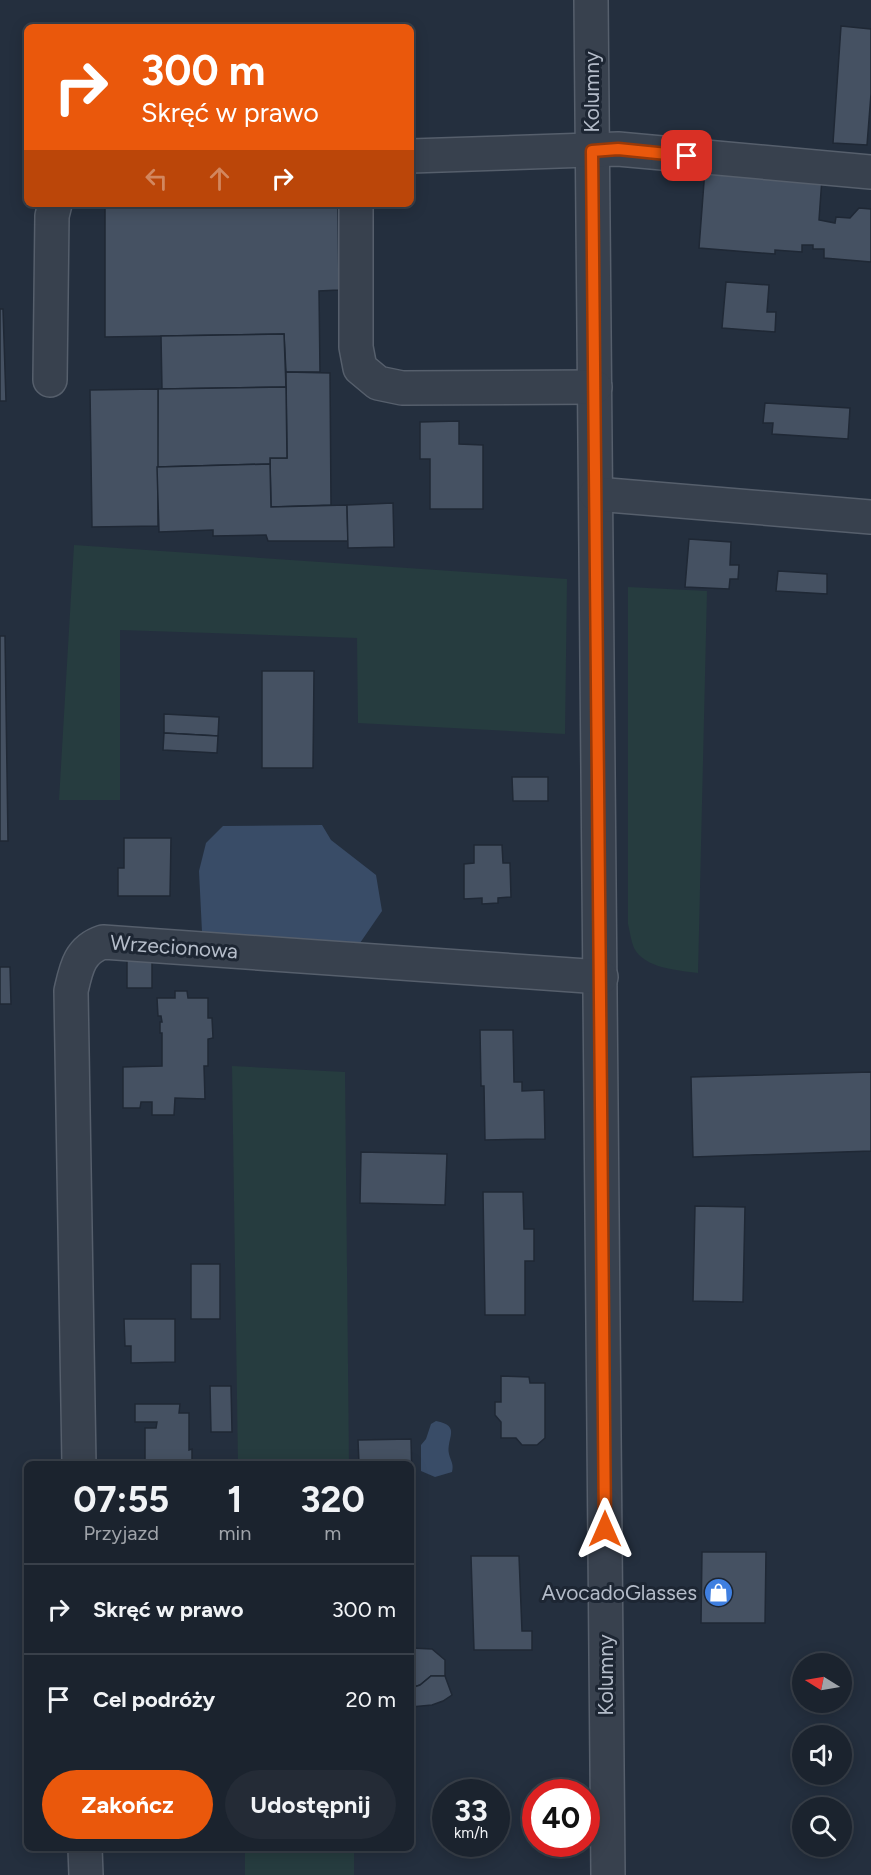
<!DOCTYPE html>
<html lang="pl">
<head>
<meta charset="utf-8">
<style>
  :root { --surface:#1b232e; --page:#242b36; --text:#f1f3f6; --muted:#a0a4aa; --line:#39404a; --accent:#ea580c }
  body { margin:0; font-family:Figtree,sans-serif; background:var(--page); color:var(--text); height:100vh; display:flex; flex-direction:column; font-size:22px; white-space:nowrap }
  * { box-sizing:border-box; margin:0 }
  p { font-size:20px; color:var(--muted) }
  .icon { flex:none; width:33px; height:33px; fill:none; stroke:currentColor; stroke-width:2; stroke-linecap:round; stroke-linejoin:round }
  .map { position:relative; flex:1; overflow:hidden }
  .drawer { position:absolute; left:24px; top:1461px; width:390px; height:390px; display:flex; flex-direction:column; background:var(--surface); border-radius:9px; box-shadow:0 3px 15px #0003,0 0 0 2px var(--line) }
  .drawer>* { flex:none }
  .top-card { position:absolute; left:24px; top:24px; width:390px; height:183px; border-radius:9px; box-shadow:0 3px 15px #0003,0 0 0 2px var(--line); background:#ea580c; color:#fff; overflow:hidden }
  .needle { width:39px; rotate:281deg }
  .controls { position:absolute; left:792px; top:1653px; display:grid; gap:12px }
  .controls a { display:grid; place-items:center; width:60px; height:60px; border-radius:50%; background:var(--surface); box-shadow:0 3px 15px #0003,0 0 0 2px var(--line); font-size:30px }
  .speed { position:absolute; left:432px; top:1779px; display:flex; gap:12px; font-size:30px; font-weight:700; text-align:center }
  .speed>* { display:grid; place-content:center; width:78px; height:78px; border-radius:50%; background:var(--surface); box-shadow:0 3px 15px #0003,0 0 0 2px var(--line); line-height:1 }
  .speed small { font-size:15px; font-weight:400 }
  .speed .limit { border:9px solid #d22; background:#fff; color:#111 }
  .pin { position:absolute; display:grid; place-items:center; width:51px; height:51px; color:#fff; margin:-26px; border-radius:12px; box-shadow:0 3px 9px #0006 }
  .me { position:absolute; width:66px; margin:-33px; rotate:0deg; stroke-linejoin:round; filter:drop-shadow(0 0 4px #0008) }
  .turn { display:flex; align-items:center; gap:21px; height:126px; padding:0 18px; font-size:27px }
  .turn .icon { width:78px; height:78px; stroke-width:2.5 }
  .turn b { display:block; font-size:42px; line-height:51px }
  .lanes { display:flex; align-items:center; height:57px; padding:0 18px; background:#0003; justify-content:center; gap:30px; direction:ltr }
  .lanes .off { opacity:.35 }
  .eta { display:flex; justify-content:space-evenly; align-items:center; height:102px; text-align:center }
  .eta b { font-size:36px; font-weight:700; line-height:42px }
  .primary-button { display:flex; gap:12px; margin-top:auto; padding:12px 18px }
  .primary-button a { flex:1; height:69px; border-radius:36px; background:var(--accent); color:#fff; font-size:24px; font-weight:700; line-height:69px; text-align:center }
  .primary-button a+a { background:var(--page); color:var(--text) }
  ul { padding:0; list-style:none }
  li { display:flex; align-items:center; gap:18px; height:90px; padding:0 18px; border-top:2px solid var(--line) }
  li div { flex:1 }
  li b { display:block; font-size:22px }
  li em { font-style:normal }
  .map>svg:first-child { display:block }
  .green { fill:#263c3f }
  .water { fill:#394c67 }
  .building { fill:#455162; stroke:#1f2835; stroke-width:1.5 }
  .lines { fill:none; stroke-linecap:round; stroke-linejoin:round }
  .minor-casing { stroke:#565f6c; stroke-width:36 }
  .minor { stroke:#38414e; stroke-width:33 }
  .route-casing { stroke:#983908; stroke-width:15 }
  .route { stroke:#ea580c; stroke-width:10 }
  .labels { text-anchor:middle; stroke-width:6; stroke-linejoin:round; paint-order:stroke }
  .street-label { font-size:21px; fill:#b4bcc9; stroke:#1d2633 }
  .poi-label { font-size:21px; fill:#b4bcc9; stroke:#1d2633; text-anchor:end }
</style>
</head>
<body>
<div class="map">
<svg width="871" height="1875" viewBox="0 0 871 1875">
  <rect width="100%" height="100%" fill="#242f3e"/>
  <g class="green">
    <polygon points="74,545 567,579 565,734 358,723 357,638 120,630 120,800 59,800"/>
    <path d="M 628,587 L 707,591 L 698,973 C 678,970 645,969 634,948 C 631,941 630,932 628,924 Z"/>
    <polygon points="232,1066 345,1072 349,1464 238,1464"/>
    <rect x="245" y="1848" width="109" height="27"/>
  </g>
  <g class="water">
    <polygon points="322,825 331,840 376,875 382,911 360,943 202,932 199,871 206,843 223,826"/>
    <path d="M 436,1421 C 462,1426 446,1438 449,1454 C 451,1462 454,1464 452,1472 L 435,1477 L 421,1471 L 421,1445 L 426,1439 L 431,1424 Z"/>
  </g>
  <g class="building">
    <polygon points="841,26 871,29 871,94 867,145 833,143"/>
    <polygon points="705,169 822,178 819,220 835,223 836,217 850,218 859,208 871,209 871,262 824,258 824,249 813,249 813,245 802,245 802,252 775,250 775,254 699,248"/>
    <polygon points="105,204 338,204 339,290 319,291 320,372 286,372 284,334 105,337"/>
    <polygon points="726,282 769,285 767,312 776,312 775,332 722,328"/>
    <polygon points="0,309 3,309 6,401 0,401"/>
    <polygon points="284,334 286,387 162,389 161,336"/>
    <polygon points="286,372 330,373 331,505 271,507 270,458 287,458"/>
    <polygon points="286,387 287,458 270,458 270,464 157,467 158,389"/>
    <polygon points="158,389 158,526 92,527 90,390"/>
    <polygon points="765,403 850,408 848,439 772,434 773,423 763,423"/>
    <polygon points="459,421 459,444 483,445 483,509 430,509 430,459 420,459 420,422"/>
    <polygon points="270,464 271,507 347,505 348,541 268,541 266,535 213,536 213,530 159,532 157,467"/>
    <polygon points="393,503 394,547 348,548 347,505"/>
    <polygon points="689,539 731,542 730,565 739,565 738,579 730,579 729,589 685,587"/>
    <polygon points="778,571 827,574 827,594 776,591"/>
    <polygon points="0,636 5,636 8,841 0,841"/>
    <polygon points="262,671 314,671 313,768 262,768"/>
    <polygon points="164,714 219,717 218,736 164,733"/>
    <polygon points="164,733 218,736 217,753 163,750"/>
    <polygon points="512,777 548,777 548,801 513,801"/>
    <polygon points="124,838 171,838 170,896 118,896 118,868 124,868"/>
    <polygon points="474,845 502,845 503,863 510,863 511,897 498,898 498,903 482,904 482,898 464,899 464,864 474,863"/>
    <polygon points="127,955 152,957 152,988 127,988"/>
    <polygon points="0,967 10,967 11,1004 0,1004"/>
    <polygon points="175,991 187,991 188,998 208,998 208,1018 212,1018 213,1038 208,1039 208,1066 204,1066 205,1099 175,1098 174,1115 152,1115 152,1102 141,1102 140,1108 123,1108 123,1067 162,1066 162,1033 160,1033 160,1022 162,1022 161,1016 158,1016 157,998 175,998"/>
    <polygon points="480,1030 513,1030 514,1082 522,1082 522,1091 544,1090 545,1139 485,1140 484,1086 481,1086"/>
    <polygon points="871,1072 871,1151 693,1157 691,1077"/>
    <polygon points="361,1152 447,1154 445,1205 360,1203"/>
    <polygon points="483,1192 523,1192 524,1229 534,1229 534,1261 525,1261 525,1315 485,1315"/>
    <polygon points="695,1206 745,1207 743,1302 693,1301"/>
    <rect x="191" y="1264" width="29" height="55"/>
    <polygon points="124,1319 175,1319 175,1362 131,1363 131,1346 125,1346"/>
    <polygon points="501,1376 529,1377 530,1383 545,1383 545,1438 537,1445 522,1445 516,1438 501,1438 501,1422 495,1415 495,1402 501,1402"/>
    <polygon points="210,1386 231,1386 232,1432 211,1432"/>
    <polygon points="135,1404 180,1404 179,1413 189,1413 189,1450 192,1449 192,1464 145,1464 145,1428 156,1428 157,1422 135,1422"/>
    <polygon points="411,1439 412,1481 411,1464 359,1464 358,1440"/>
    <polygon points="702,1552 766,1552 765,1623 701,1623"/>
    <polygon points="471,1556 519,1556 522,1631 532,1631 532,1650 474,1650"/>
    <polygon points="411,1648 432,1649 445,1660 445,1676 431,1676 420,1685 411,1688"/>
    <polygon points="431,1676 445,1676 452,1695 443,1701 432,1705 411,1707 411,1688 420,1685"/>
  </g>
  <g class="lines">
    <defs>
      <g id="minor">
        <polyline points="591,0 608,1875"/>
        <polyline points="411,156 618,149 871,172"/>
        <polyline points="356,204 356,347 360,368 378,383 402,388 595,387"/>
        <polyline points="50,380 52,216 55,204"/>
        <polyline points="596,494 871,517"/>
        <path d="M 79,1464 L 71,991 C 76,969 79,950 103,942 L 601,977"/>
        <polyline points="85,1848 86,1875"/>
      </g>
    </defs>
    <use href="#minor" class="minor-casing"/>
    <use href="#minor" class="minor"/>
  </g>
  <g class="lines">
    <defs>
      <polyline id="route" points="605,1529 592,151 618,149 687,156"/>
    </defs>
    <use href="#route" class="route-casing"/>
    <use href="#route" class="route"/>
  </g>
  <defs>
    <symbol id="shop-disc" viewBox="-11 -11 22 22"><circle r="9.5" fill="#3f7fe0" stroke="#1d2633"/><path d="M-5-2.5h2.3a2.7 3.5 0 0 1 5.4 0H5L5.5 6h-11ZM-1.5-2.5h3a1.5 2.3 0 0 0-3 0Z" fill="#fff"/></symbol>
  </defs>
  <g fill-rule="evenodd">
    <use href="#shop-disc" x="702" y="1576" width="33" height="33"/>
  </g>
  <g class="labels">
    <g class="street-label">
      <text transform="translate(592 92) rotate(-90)" y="7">Kolumny</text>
      <text transform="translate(174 947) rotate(4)" y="7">Wrzecionowa</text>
      <text transform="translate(606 1675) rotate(-90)" y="7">Kolumny</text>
    </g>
    <g class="poi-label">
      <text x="697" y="1600">AvocadoGlasses</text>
    </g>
  </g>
</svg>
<div class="controls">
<a><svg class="needle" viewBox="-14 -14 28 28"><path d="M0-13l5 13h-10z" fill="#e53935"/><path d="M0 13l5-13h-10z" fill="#a0a4aa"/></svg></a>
<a><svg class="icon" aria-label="sound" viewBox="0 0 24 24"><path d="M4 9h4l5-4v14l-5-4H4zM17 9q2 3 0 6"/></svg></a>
<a><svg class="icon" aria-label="search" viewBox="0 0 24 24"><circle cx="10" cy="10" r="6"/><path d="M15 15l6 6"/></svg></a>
</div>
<div class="speed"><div>33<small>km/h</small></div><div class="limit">40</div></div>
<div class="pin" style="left:687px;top:156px;background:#d93025"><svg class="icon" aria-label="arrive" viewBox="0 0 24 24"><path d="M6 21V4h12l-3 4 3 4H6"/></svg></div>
<svg class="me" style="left:605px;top:1529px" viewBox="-20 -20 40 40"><path d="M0-17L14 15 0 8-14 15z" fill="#ea580c" stroke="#fff" stroke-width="4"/></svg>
<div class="top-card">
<div class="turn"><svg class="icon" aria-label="right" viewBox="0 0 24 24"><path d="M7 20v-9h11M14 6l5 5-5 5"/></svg><div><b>300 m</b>Skręć w prawo</div></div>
<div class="lanes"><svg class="icon off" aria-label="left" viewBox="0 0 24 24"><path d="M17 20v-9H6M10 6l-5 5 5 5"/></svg><svg class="icon off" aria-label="ahead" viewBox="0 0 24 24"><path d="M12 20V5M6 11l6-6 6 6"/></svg><svg class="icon" aria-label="right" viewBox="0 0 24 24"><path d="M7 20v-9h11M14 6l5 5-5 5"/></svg></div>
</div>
<section class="drawer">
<div class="eta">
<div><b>07:55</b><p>Przyjazd</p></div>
<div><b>1</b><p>min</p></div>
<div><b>320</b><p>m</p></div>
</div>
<ul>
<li><svg class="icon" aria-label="right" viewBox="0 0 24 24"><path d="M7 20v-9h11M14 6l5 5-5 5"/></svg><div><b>Skręć w prawo</b></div><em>300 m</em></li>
<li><svg class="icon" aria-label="arrive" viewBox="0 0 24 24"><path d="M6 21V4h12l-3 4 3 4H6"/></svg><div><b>Cel podróży</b></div><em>20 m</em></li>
</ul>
<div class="primary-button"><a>Zakończ</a><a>Udostępnij</a></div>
</section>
</div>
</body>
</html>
